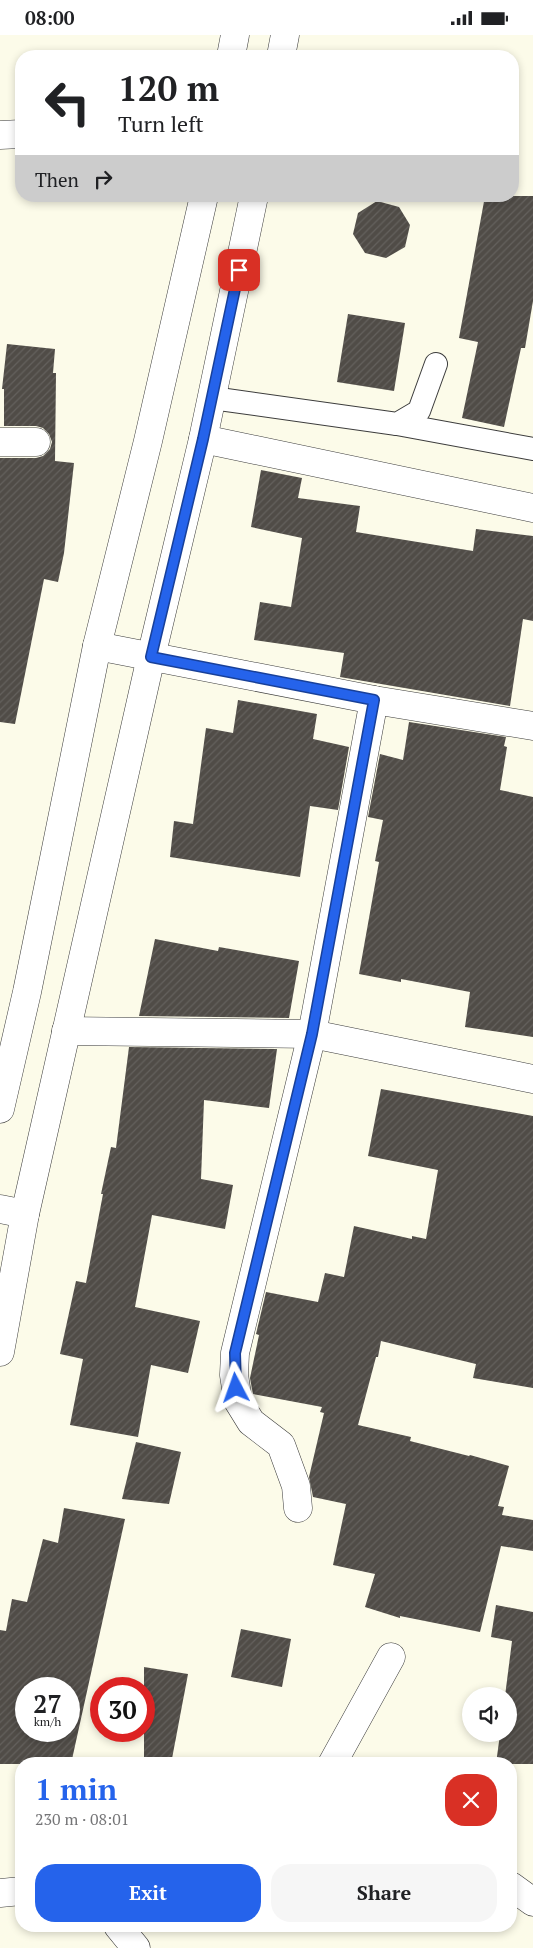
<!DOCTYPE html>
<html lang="en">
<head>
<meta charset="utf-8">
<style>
  :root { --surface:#fff; --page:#f6f6f6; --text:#202124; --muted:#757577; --accent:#2563eb }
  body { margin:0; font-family:"PT Serif",serif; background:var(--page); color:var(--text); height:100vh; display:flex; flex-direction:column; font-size:19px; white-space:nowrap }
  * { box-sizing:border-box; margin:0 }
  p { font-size:16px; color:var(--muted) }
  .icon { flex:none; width:28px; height:28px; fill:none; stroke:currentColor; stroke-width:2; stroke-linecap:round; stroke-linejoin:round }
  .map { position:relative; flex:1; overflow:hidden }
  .side { position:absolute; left:15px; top:1722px; width:502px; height:175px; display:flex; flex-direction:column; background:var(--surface); border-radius:20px; box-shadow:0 2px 8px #0003 }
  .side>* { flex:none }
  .guide { position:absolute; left:15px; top:15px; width:504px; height:152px; border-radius:20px; box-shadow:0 2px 8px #0003; background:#fff; color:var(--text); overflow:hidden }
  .buttons { position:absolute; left:462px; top:1652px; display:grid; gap:10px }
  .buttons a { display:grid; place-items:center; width:55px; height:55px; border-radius:50%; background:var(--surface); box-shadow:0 2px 8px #0003; font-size:25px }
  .speed { position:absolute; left:15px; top:1642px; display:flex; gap:10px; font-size:25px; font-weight:700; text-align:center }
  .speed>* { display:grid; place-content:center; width:65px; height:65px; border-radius:50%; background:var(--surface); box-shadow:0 2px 8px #0003; line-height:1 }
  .speed small { font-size:12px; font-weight:400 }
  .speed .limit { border:8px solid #d22; background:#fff; color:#111 }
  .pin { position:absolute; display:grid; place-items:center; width:42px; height:42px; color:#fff; margin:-21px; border-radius:10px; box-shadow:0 2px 8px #0006 }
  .me { position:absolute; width:55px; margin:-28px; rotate:356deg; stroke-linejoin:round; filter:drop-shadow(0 0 4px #0008) }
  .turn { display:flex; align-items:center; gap:18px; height:105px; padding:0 20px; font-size:22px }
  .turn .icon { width:65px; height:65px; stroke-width:2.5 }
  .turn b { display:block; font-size:35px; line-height:42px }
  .then { display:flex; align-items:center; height:48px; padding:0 20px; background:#0003; gap:10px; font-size:19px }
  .round { display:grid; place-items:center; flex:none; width:52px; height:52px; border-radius:20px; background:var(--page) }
  .overview { display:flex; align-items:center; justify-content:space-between; height:85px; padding:0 20px }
  h1 { font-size:30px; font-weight:700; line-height:38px; color:var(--accent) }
  .action { display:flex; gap:10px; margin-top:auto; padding:10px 20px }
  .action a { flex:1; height:58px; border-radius:20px; background:var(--accent); color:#fff; font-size:20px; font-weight:700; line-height:58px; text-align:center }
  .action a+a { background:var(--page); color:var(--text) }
  .status { display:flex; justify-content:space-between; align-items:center; height:35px; padding:0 25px; background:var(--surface); direction:ltr }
  .status svg { height:14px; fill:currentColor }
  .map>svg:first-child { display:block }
  .building { fill:url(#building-hatch); fill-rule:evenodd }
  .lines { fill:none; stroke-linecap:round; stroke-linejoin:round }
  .service-casing { stroke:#3c3c3c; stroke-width:24 }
  .minor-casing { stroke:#3c3c3c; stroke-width:29 }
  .tertiary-casing { stroke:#3c3c3c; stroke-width:29 }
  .path { stroke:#2b2b2b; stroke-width:3; stroke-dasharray:5 2.5; stroke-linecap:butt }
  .service { stroke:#fff; stroke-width:22 }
  .minor { stroke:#fff; stroke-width:28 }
  .tertiary { stroke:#fff; stroke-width:28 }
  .route-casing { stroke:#184099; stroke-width:12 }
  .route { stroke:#2563eb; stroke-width:9 }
</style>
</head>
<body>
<div class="status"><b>08:00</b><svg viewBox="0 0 49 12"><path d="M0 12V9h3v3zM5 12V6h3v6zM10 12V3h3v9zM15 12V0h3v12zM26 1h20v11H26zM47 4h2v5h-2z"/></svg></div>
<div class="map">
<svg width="533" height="1913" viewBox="0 0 533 1913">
  <defs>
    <pattern id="building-hatch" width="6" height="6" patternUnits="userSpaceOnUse" patternTransform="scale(1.25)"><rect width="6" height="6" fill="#504c47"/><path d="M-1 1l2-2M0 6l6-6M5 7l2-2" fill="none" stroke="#64615d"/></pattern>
  </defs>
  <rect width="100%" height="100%" fill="#fcfbe9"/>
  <g class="building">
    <polygon points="485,161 533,161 533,266 525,313 521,313 504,392 462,383 478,307 459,303"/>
    <polygon points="377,166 399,172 410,190 405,212 386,223 365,218 353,199 358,178"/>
    <polygon points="348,279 405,288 394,356 337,347"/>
    <polygon points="7,309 55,314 53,338 56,338 55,426 74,428 64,518 58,547 44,544 15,689 0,687 0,423 36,423 43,421 50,414 52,407 49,399 43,393 36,391 4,391 4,354 2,354"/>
    <polygon points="261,435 302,443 298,463 360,471 356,497 473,516 476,494 533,501 533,586 523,584 510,671 340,642 344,618 254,605 260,567 291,572 302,503 251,492"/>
    <polygon points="238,665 317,679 313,704 349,712 338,775 310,771 300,842 170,822 174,786 193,789 206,693 233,698"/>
    <polygon points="409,687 506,702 504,711 507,712 500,755 533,762 533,1002 465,992 470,957 401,944 401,947 359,939 379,827 375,826 383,785 368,782 380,719 403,725"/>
    <polygon points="155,904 218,916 219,912 299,926 289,983 139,981"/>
    <polygon points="129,1012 277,1014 269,1073 204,1065 201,1144 233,1150 225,1194 152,1180 135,1272 200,1286 188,1338 151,1330 138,1402 70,1390 83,1324 60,1319 76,1246 86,1248 103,1159 101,1159 111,1112 116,1113"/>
    <polygon points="381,1054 533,1081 533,1353 473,1343 476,1329 381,1306 378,1322 376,1322 358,1390 411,1402 410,1406 469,1421 470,1420 509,1431 498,1471 504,1472 502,1480 533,1485 533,1516 501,1511 480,1597 400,1581 400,1583 365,1572 375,1539 333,1530 346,1469 313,1462 309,1442 324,1378 320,1377 322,1372 253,1359 250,1343 259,1300 256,1299 266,1257 318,1267 325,1238 344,1242 354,1191 412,1204 412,1201 426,1204 438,1135 368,1121"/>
    <polygon points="136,1407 181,1417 169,1469 122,1464"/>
    <path d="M 64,1473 L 125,1484 L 71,1729 L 0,1729 L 0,1595 L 6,1596 L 12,1564 L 27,1567 L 43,1504 L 58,1508 ZM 26,1654 L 69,1654 L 69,1696 L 26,1696 Z"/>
    <polygon points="496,1570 533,1577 533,1729 496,1729 500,1699 509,1699 509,1661 505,1661 512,1606 491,1602"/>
    <polygon points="241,1594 291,1604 282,1652 231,1642"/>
    <polygon points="144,1632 188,1639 171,1729 144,1729"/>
  </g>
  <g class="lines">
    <defs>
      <g id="service">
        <polyline points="212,363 397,389 419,376 436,329"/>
        <polyline points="397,389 533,414"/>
      </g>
      <g id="minor">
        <polyline points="0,100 21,99"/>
        <polyline points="203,404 533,473"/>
        <polyline points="0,407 36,407"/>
        <polyline points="97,611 374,665 533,691"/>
        <polyline points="66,996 312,999 533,1044"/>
        <polyline points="0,1174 25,1179"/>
        <polyline points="298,1473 296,1451 281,1410 251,1387 238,1366 234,1340 235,1318 312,999 374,665"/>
        <polyline points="332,1729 391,1622"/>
        <polyline points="511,1851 533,1867"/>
        <polyline points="0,1858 21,1856"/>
        <polyline points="118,1891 136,1913"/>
      </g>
      <g id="tertiary">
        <polyline points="231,21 235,0"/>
        <polyline points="281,21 285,0"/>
        <polyline points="0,1074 27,957 97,611 148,406 204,161"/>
        <polyline points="0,1317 25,1179 151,622 203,404 254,161"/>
      </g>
    </defs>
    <use href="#service" class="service-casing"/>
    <use href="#minor" class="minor-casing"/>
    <use href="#tertiary" class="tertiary-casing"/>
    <polyline class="path" points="225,1729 226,1726"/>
    <use href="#service" class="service"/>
    <use href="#minor" class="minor"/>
    <use href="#tertiary" class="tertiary"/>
  </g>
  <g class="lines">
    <defs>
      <polyline id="route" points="236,1353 235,1318 312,999 374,665 151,622 203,404 239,235"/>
    </defs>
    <use href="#route" class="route-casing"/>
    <use href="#route" class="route"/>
  </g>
</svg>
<div class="buttons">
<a><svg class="icon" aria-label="sound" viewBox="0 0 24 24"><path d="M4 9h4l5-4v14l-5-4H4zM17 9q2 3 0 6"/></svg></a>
</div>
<div class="speed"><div>27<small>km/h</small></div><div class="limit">30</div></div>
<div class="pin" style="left:239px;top:235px;background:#d93025"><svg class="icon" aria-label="arrive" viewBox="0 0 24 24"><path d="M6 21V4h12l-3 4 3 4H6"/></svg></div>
<svg class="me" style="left:236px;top:1353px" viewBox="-20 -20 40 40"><path d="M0-17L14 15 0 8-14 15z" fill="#2563eb" stroke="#fff" stroke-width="4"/></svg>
<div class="guide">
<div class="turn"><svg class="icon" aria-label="left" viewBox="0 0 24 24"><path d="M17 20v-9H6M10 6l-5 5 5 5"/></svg><div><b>120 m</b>Turn left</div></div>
<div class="then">Then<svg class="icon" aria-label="right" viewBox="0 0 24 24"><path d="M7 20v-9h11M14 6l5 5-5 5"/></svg></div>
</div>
<section class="side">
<div class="overview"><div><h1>1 min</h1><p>230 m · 08:01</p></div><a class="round" style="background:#d93025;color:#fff"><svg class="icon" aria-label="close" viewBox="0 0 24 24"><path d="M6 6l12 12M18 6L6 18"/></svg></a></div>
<div class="action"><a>Exit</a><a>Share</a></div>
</section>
</div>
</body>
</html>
